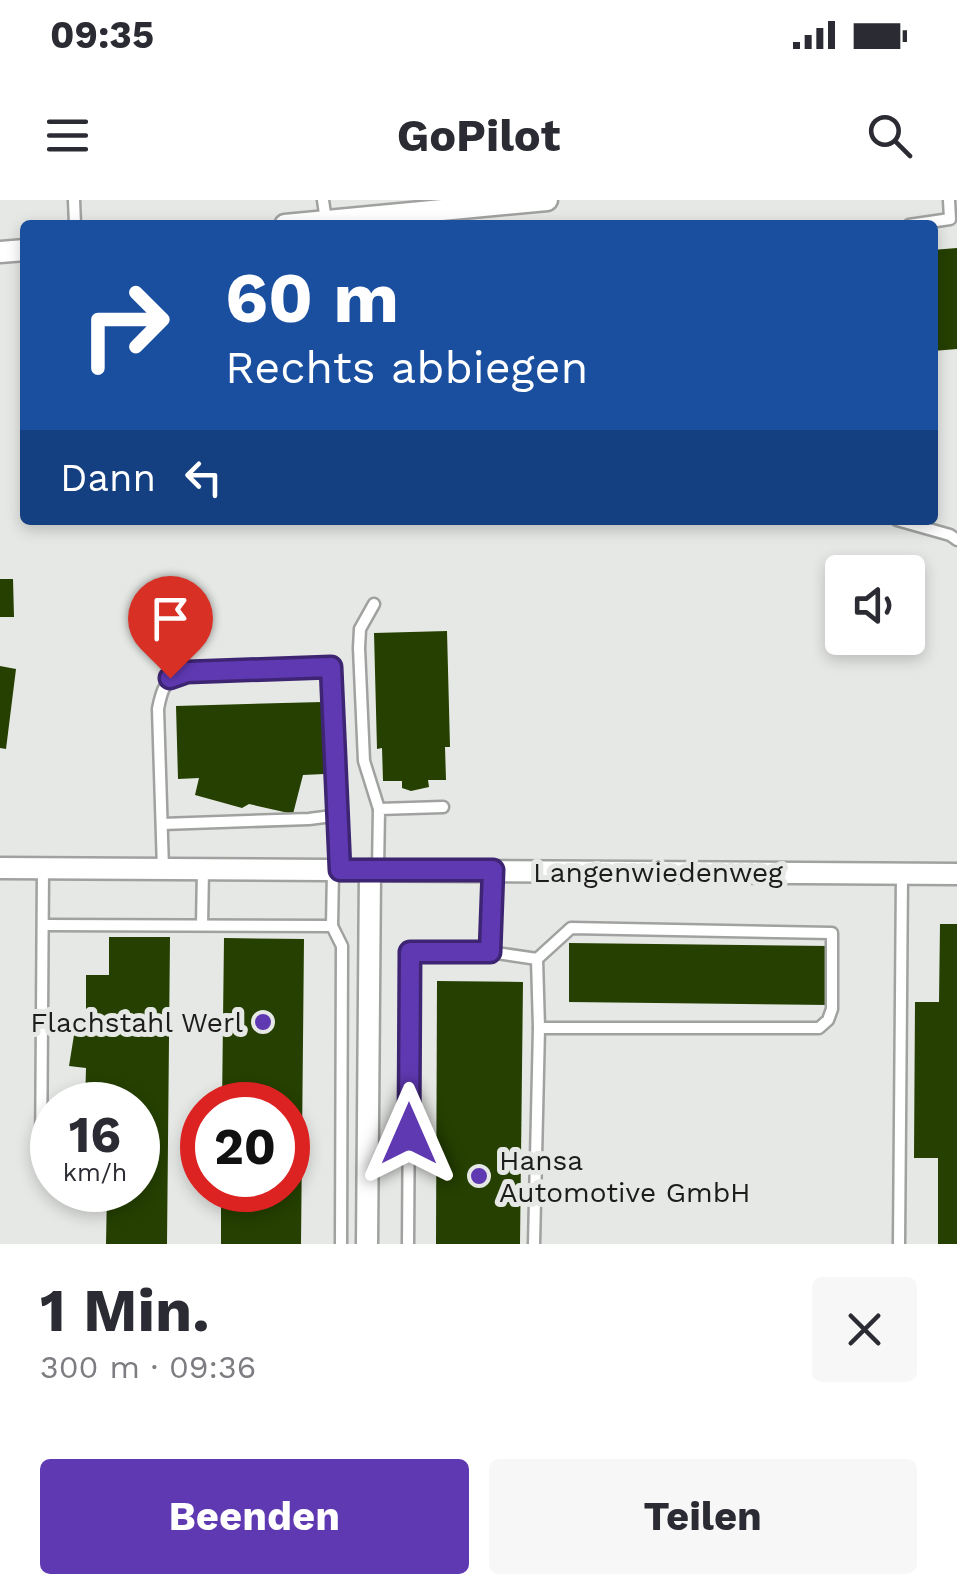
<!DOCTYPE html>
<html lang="de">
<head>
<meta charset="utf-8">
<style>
  :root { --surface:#fff; --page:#f7f7f7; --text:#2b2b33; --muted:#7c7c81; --accent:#5f39b1 }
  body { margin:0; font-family:"Work Sans",sans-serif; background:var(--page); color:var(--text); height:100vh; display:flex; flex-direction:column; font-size:38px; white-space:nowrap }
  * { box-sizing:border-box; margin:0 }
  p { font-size:32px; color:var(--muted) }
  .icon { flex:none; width:55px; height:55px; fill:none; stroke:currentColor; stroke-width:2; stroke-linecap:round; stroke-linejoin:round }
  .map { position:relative; height:1044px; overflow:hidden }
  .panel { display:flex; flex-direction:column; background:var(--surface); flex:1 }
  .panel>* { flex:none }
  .guide { position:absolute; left:20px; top:20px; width:918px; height:305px; border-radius:10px; box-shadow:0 5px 15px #0003; background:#1a4fa0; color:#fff; overflow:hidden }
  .buttons { position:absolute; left:825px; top:355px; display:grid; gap:20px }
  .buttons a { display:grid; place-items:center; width:100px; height:100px; border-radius:10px; background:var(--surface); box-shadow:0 5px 15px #0003; font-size:50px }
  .speed { position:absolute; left:30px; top:882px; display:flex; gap:20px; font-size:50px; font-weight:700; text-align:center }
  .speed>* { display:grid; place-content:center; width:130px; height:130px; border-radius:50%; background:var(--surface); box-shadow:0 5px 15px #0003; line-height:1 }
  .speed small { font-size:25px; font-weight:400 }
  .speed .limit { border:15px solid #d22; background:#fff; color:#111 }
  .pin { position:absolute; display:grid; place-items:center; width:85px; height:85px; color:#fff; margin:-102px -42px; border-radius:50% 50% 50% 0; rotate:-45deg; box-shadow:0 0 10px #0007 }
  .pin .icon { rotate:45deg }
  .me { position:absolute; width:110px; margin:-55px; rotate:0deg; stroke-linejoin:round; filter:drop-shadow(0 0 8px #0008) }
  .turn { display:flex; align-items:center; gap:35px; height:210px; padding:0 40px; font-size:45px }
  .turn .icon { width:130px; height:130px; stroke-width:2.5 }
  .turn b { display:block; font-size:70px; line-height:85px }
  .then { display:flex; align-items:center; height:95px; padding:0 40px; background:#0003; gap:20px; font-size:38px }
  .round { display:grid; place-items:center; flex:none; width:105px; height:105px; border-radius:10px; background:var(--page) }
  .overview { display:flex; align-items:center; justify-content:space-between; height:170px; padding:0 40px }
  h1 { font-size:60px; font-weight:700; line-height:75px }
  .action { display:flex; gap:20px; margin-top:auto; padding:20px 40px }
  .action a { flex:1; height:115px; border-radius:10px; background:var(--accent); color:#fff; font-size:40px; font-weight:700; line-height:115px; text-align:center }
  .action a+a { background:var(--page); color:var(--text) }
  .status { display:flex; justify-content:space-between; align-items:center; height:70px; padding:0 50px; background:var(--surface); direction:ltr }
  .status svg { height:28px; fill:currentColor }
  header { display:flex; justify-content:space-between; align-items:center; height:130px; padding:0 40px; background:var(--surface); font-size:45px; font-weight:700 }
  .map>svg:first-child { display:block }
  .building { fill:#254000 }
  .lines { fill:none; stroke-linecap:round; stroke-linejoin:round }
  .service-casing { stroke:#a0a29f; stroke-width:15 }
  .minor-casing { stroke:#a0a29f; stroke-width:25 }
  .service { stroke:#fff; stroke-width:10 }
  .minor { stroke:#fff; stroke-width:20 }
  .route-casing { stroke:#3e2573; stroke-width:25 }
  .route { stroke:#5f39b1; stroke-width:18 }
  .poi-dot { fill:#5f39b1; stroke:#e6e8e5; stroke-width:4 }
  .labels { text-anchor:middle; stroke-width:10; stroke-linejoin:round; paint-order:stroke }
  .street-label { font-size:28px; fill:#1c1c1b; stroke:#e6e8e5 }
  .poi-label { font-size:28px; fill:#1c1c1b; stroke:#e6e8e5; text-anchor:end }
</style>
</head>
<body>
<div class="status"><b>09:35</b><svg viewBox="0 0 49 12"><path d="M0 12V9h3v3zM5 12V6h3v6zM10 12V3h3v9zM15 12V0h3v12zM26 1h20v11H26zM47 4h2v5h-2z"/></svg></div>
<header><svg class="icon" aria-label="menu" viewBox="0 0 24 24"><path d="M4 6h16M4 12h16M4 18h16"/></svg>GoPilot<svg class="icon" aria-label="search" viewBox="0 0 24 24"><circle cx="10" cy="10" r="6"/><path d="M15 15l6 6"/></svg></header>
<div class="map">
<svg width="957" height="1044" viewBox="0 0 957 1044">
  <rect width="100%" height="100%" fill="#e6e8e5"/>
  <g class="building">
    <polygon points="957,48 957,149 933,151 932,50"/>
    <polygon points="0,379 13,379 14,417 0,417"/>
    <polygon points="447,431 450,547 445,547 446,580 428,580 429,587 411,591 402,588 402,581 383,581 382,548 377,549 374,433"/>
    <polygon points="0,466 16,469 6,549 0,548"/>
    <polygon points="322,502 324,574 303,575 293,614 249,604 242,608 195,595 199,578 178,579 176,506"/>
    <polygon points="940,724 957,724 957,1044 938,1044 938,958 914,958 915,802 939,802"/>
    <polygon points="109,737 170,737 167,1044 106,1044 107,990 138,990 138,905 85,905 86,868 69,866 74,835 86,835 86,775 109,775"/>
    <polygon points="224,738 304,739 301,1044 221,1044 221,990 288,990 288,905 222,905"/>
    <polygon points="569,743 829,746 829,805 569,802"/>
    <polygon points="437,781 523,782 520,1044 436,1044"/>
  </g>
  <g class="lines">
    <defs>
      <g id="service">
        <polyline points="74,0 75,25"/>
        <polyline points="323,0 326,21"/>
        <polyline points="909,25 950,19 949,0"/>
        <polyline points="897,320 950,335 957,340"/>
        <polyline points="374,404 360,429 359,448 364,561 379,609"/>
        <polyline points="162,624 309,619 340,615"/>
        <path d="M 163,669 L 158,509 C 162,487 165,480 187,473 L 331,467 L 340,670"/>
        <polyline points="378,670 379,609 443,607"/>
        <polyline points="43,725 332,726 342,746 341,1044"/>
        <polyline points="202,725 203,669"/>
        <polyline points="332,726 333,670"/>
        <polyline points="490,752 493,672"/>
        <polyline points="537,759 571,728 832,733 832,809 828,820 819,828 539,828"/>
        <polyline points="41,966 43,668"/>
        <polyline points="408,1044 410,752 490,752 537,759 539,828 534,1044"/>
        <polyline points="899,1044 902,674"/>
      </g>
      <g id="minor">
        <polyline points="285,25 547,0"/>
        <polyline points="0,52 25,50"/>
        <polyline points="0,668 957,674"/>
        <polyline points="367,1044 370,670"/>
      </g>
    </defs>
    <use href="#service" class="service-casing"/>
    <use href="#minor" class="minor-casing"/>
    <use href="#service" class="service"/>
    <use href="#minor" class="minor"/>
  </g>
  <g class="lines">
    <defs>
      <polyline id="route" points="170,478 187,472 331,467 340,670 493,670 490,752 410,752 409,934"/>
    </defs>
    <use href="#route" class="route-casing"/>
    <use href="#route" class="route"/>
  </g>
  <g class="poi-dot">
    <circle cx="263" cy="822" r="10"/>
    <circle cx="479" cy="976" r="10"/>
  </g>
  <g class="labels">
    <g class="street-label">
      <text x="658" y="682">Langenwiedenweg</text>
    </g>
    <g class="poi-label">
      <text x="243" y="832">Flachstahl Werl</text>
      <text x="499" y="970" text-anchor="start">Hansa<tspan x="499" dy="32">Automotive GmbH</tspan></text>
    </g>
  </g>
</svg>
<div class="buttons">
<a><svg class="icon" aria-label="sound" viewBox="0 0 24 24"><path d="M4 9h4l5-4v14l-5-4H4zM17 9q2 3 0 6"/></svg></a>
</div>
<div class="speed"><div>16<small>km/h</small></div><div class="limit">20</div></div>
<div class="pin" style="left:170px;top:478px;background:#d93025"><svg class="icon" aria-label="arrive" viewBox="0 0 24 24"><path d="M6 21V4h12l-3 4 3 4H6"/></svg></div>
<svg class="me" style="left:409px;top:934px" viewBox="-20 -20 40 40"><path d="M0-17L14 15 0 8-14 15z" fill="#5f39b1" stroke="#fff" stroke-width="4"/></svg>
<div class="guide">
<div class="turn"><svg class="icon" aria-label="right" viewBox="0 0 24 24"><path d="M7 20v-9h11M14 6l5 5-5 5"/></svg><div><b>60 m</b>Rechts abbiegen</div></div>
<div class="then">Dann<svg class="icon" aria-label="left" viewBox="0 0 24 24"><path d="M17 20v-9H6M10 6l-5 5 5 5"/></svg></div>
</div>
</div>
<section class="panel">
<div class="overview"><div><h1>1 Min.</h1><p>300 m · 09:36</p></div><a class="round"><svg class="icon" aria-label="close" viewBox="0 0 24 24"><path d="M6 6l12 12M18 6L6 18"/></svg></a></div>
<div class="action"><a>Beenden</a><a>Teilen</a></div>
</section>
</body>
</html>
